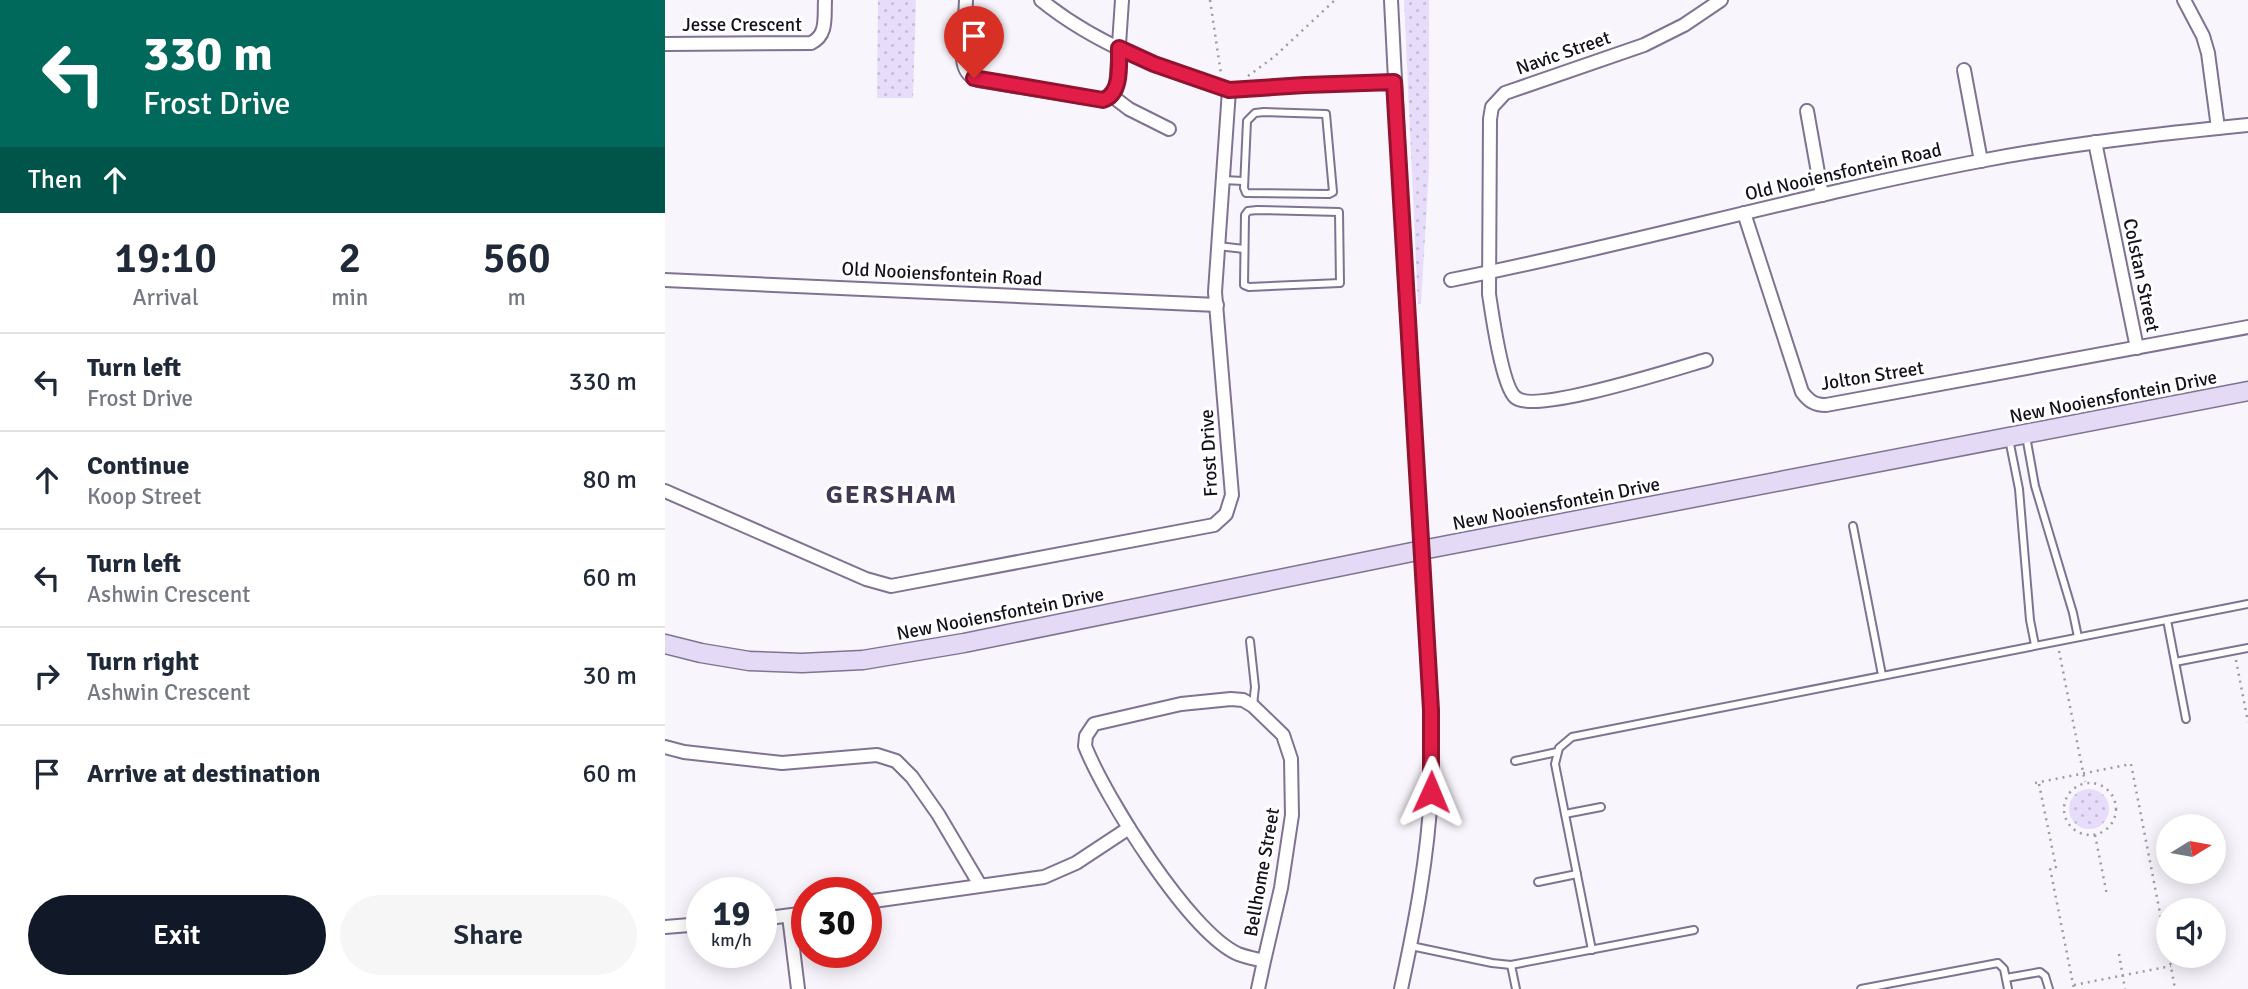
<!DOCTYPE html>
<html lang="en">
<head>
<meta charset="utf-8">
<style>
  :root { --surface:#fff; --page:#f6f6f7; --text:#1f2937; --muted:#747a83; --line:#e0e1e3; --accent:#111827 }
  body { margin:0; font-family:Signika,sans-serif; background:var(--page); color:var(--text); height:100vh; display:flex; flex-direction:column; font-size:26px; white-space:nowrap }
  * { box-sizing:border-box; margin:0 }
  p { font-size:23px; color:var(--muted) }
  .icon { flex:none; width:38px; height:38px; fill:none; stroke:currentColor; stroke-width:2; stroke-linecap:round; stroke-linejoin:round }
  .map { position:relative; flex:1; overflow:hidden }
  .details { display:flex; flex-direction:column; background:var(--surface); width:665px }
  .details>* { flex:none }
  .guide { background:#00695c; color:#fff; overflow:hidden }
  .needle { width:46px; rotate:79deg }
  .tools { position:absolute; left:1491px; top:814px; display:grid; gap:14px }
  .tools a { display:grid; place-items:center; width:70px; height:70px; border-radius:50%; background:var(--surface); box-shadow:0 4px 18px #0003; font-size:35px }
  .speed { position:absolute; left:21px; top:877px; display:flex; gap:14px; font-size:35px; font-weight:700; text-align:center }
  .speed>* { display:grid; place-content:center; width:91px; height:91px; border-radius:50%; background:var(--surface); box-shadow:0 4px 18px #0003; line-height:1 }
  .speed small { font-size:18px; font-weight:400 }
  .speed .limit { border:10px solid #d22; background:#fff; color:#111 }
  .pin { position:absolute; display:grid; place-items:center; width:60px; height:60px; color:#fff; margin:-72px -30px; border-radius:50% 50% 50% 0; rotate:-45deg; box-shadow:0 0 7px #0007 }
  .pin .icon { rotate:45deg }
  .me { position:absolute; width:77px; margin:-38px; rotate:1deg; stroke-linejoin:round; filter:drop-shadow(0 0 5px #0008) }
  .turn { display:flex; align-items:center; gap:24px; height:147px; padding:0 28px; font-size:32px }
  .turn .icon { width:91px; height:91px; stroke-width:2.5 }
  .turn b { display:block; font-size:49px; line-height:60px }
  .then { display:flex; align-items:center; height:66px; padding:0 28px; background:#0003; gap:14px; font-size:26px }
  .eta { display:flex; justify-content:space-evenly; align-items:center; height:119px; text-align:center }
  .eta b { font-size:42px; font-weight:600; line-height:49px }
  .button { display:flex; gap:14px; margin-top:auto; padding:14px 28px }
  .button a { flex:1; height:80px; border-radius:42px; background:var(--accent); color:#fff; font-size:28px; font-weight:600; line-height:80px; text-align:center }
  .button a+a { background:var(--page); color:var(--text) }
  ul { padding:0; list-style:none }
  li { display:flex; align-items:center; gap:21px; height:98px; padding:0 28px; border-top:2px solid var(--line) }
  li div { flex:1 }
  li b { display:block; font-size:26px }
  li em { font-style:normal }
  main { display:flex; flex:1; min-height:0 }
  .map>svg:first-child { display:block }
  .green { fill:url(#green-dots) }
  .lines { fill:none; stroke-linecap:round; stroke-linejoin:round }
  .lane-casing { stroke:#7e7392; stroke-width:10 }
  .street-casing { stroke:#7e7392; stroke-width:16 }
  .secondary-casing { stroke:#7e7392; stroke-width:21 }
  .path { stroke:#9e9aa3; stroke-width:2.5; stroke-dasharray:2 5; stroke-linecap:butt }
  .lane { stroke:#fff; stroke-width:6 }
  .street { stroke:#fff; stroke-width:12 }
  .secondary { stroke:#e4daf5; stroke-width:18 }
  .route-casing { stroke:#92132f; stroke-width:18 }
  .route { stroke:#e11d48; stroke-width:12 }
  .labels { text-anchor:middle; stroke-width:6; stroke-linejoin:round; paint-order:stroke }
  .street-label { font-size:19px; fill:#15111c; stroke:#fff }
  .district-label { font-size:26px; font-weight:bold; letter-spacing:2px; fill:#423853; stroke:#fff }
</style>
</head>
<body>
<main>
<section class="details">
<div class="guide">
<div class="turn"><svg class="icon" aria-label="left" viewBox="0 0 24 24"><path d="M17 20v-9H6M10 6l-5 5 5 5"/></svg><div><b>330 m</b>Frost Drive</div></div>
<div class="then">Then<svg class="icon" aria-label="ahead" viewBox="0 0 24 24"><path d="M12 20V5M6 11l6-6 6 6"/></svg></div>
</div>
<div class="eta">
<div><b>19:10</b><p>Arrival</p></div>
<div><b>2</b><p>min</p></div>
<div><b>560</b><p>m</p></div>
</div>
<ul>
<li><svg class="icon" aria-label="left" viewBox="0 0 24 24"><path d="M17 20v-9H6M10 6l-5 5 5 5"/></svg><div><b>Turn left</b><p>Frost Drive</p></div><em>330 m</em></li>
<li><svg class="icon" aria-label="ahead" viewBox="0 0 24 24"><path d="M12 20V5M6 11l6-6 6 6"/></svg><div><b>Continue</b><p>Koop Street</p></div><em>80 m</em></li>
<li><svg class="icon" aria-label="left" viewBox="0 0 24 24"><path d="M17 20v-9H6M10 6l-5 5 5 5"/></svg><div><b>Turn left</b><p>Ashwin Crescent</p></div><em>60 m</em></li>
<li><svg class="icon" aria-label="right" viewBox="0 0 24 24"><path d="M7 20v-9h11M14 6l5 5-5 5"/></svg><div><b>Turn right</b><p>Ashwin Crescent</p></div><em>30 m</em></li>
<li><svg class="icon" aria-label="arrive" viewBox="0 0 24 24"><path d="M6 21V4h12l-3 4 3 4H6"/></svg><div><b>Arrive at destination</b></div><em>60 m</em></li>
</ul>
<div class="button"><a>Exit</a><a>Share</a></div>
</section>
<div class="map">
<svg width="1583" height="989" viewBox="0 0 1583 989">
  <defs>
    <pattern id="green-dots" width="8" height="8" patternUnits="userSpaceOnUse" patternTransform="scale(1.75)"><rect width="8" height="8" fill="#e7ddfb"/><path d="M2 2h.1M6 6h.1" fill="none" stroke="#c5bdd7" stroke-width="1.8" stroke-linecap="round"/></pattern>
  </defs>
  <rect width="100%" height="100%" fill="#f8f5fc"/>
  <g class="green">
    <polygon points="213,0 251,0 248,98 212,98"/>
    <polygon points="739,0 764,0 764,169 756,304 753,304"/>
    <circle cx="1424" cy="809" r="20"/>
  </g>
  <g class="lines">
    <defs>
      <g id="lane">
        <polygon points="599,112 661,114 668,192 664,194 581,193 579,188 582,121 590,113"/>
        <polyline points="557,180 579,181"/>
        <polygon points="592,210 674,212 675,283 584,287 579,285 580,215 583,211"/>
        <polyline points="553,246 579,249"/>
        <polyline points="1361,436 1370,486 1408,613 1413,637"/>
        <polyline points="1344,439 1354,489 1365,620 1370,645"/>
        <polyline points="1188,526 1217,675"/>
        <polyline points="1502,620 1521,719"/>
        <polyline points="585,641 590,687 588,705"/>
        <polyline points="1510,662 1583,648"/>
        <polyline points="850,761 892,752"/>
        <polyline points="900,814 936,807"/>
        <polyline points="873,882 912,874"/>
        <polyline points="746,946 827,963 846,965 1029,930"/>
        <polyline points="927,950 890,764 894,748 907,737 1583,604"/>
        <polyline points="846,965 851,989"/>
        <polyline points="1341,978 1375,972 1380,976 1384,989"/>
        <polyline points="1196,989 1333,963 1339,969 1343,989"/>
      </g>
      <g id="street">
        <path d="M 301,0 L 298,59 C 299,70 303,76 313,80 L 438,100 L 447,96 L 451,89 L 457,0"/>
        <path d="M 376,0 C 430,44 499,70 564,90"/>
        <path d="M 726,0 L 740,279 L 766,710 C 767,737 767,764 766,791 C 763,857 750,924 736,989"/>
        <polyline points="1519,0 1538,36 1543,53 1553,128"/>
        <path d="M 0,44 L 146,43 C 163,35 159,17 160,0"/>
        <polyline points="1299,70 1316,161"/>
        <polyline points="447,96 464,109 504,129"/>
        <polyline points="1142,111 1157,195"/>
        <polyline points="1430,142 1472,348"/>
        <path d="M 1079,213 L 1137,392 C 1144,401 1149,405 1161,405 L 1583,327"/>
        <polyline points="0,280 552,305"/>
        <path d="M 786,280 C 963,245 1137,195 1315,161 C 1403,144 1493,134 1583,125"/>
        <path d="M 1041,360 C 1013,368 868,415 850,397 C 837,385 827,314 824,294 L 825,119 L 827,107 L 840,93 L 979,45 L 1019,25 L 1056,0"/>
        <polyline points="0,491 201,579 226,586 549,525 561,514 567,495 550,292 564,90 640,85 729,82"/>
        <polyline points="0,747 19,752 117,763 212,755 231,761 247,777 273,814 315,885"/>
        <polyline points="201,902 379,877 411,863 464,828"/>
        <polyline points="124,916 133,989"/>
        <polyline points="96,919 142,913"/>
        <polyline points="0,927 37,924"/>
        <path d="M 593,989 L 599,961 C 591,959 581,957 573,954 C 524,932 440,797 420,746 L 421,736 L 429,724 L 516,704 L 566,699 L 578,700 L 588,706 L 618,735 L 626,759 L 627,815 L 616,888 L 599,961"/>
      </g>
      <polyline id="secondary" points="0,644 36,653 84,661 137,663 198,660 299,643 757,550 1583,391"/>
    </defs>
    <use href="#lane" class="lane-casing"/>
    <use href="#street" class="street-casing"/>
    <use href="#secondary" class="secondary-casing"/>
    <g class="path">
      <polyline points="545,0 556,74"/>
      <polyline points="583,76 609,57 670,0"/>
      <polyline points="1394,651 1420,782"/>
      <polyline points="1571,660 1583,722"/>
      <circle cx="1425" cy="809" r="26"/>
      <polyline points="1370,783 1466,764 1503,954"/>
      <polyline points="1374,784 1391,867 1385,868 1409,989"/>
      <polyline points="1430,835 1442,895"/>
      <polyline points="1454,954 1460,989"/>
      <polyline points="1504,956 1510,989"/>
      <polyline points="1409,985 1506,966"/>
    </g>
    <use href="#lane" class="lane"/>
    <use href="#street" class="street"/>
    <use href="#secondary" class="secondary"/>
  </g>
  <g class="lines">
    <defs>
      <path id="route" d="M 309,78 L 438,100 C 457,94 454,65 454,48 L 489,64 L 564,90 L 640,85 L 729,82 L 766,710 L 766,792"/>
    </defs>
    <use href="#route" class="route-casing"/>
    <use href="#route" class="route"/>
  </g>
  <g class="labels">
    <g class="street-label">
      <text x="77" y="31">Jesse Crescent</text>
      <text transform="translate(898 52) rotate(-19)" y="7">Navic Street</text>
      <text transform="translate(1178 171) rotate(-13)" y="7">Old Nooiensfontein Road</text>
      <text transform="translate(277 273) rotate(3)" y="7">Old Nooiensfontein Road</text>
      <text transform="translate(1477 275) rotate(78)" y="7">Colstan Street</text>
      <text transform="translate(1207 375) rotate(-9)" y="7">Jolton Street</text>
      <text transform="translate(1448 396) rotate(-11)" y="7">New Nooiensfontein Drive</text>
      <text transform="translate(543 453) rotate(-93)" y="7">Frost Drive</text>
      <text transform="translate(891 503) rotate(-11)" y="7">New Nooiensfontein Drive</text>
      <text transform="translate(335 613) rotate(-11)" y="7">New Nooiensfontein Drive</text>
      <text transform="translate(596 872) rotate(-80)" y="7">Bellhome Street</text>
    </g>
    <g class="district-label">
      <text x="227" y="503">GERSHAM</text>
    </g>
  </g>
</svg>
<div class="tools">
<a><svg class="needle" viewBox="-14 -14 28 28"><path d="M0-13l5 13h-10z" fill="#e53935"/><path d="M0 13l5-13h-10z" fill="#747a83"/></svg></a>
<a><svg class="icon" aria-label="sound" viewBox="0 0 24 24"><path d="M4 9h4l5-4v14l-5-4H4zM17 9q2 3 0 6"/></svg></a>
</div>
<div class="speed"><div>19<small>km/h</small></div><div class="limit">30</div></div>
<div class="pin" style="left:309px;top:78px;background:#d93025"><svg class="icon" aria-label="arrive" viewBox="0 0 24 24"><path d="M6 21V4h12l-3 4 3 4H6"/></svg></div>
<svg class="me" style="left:766px;top:792px" viewBox="-20 -20 40 40"><path d="M0-17L14 15 0 8-14 15z" fill="#e11d48" stroke="#fff" stroke-width="4"/></svg>
</div>
</main>
</body>
</html>
